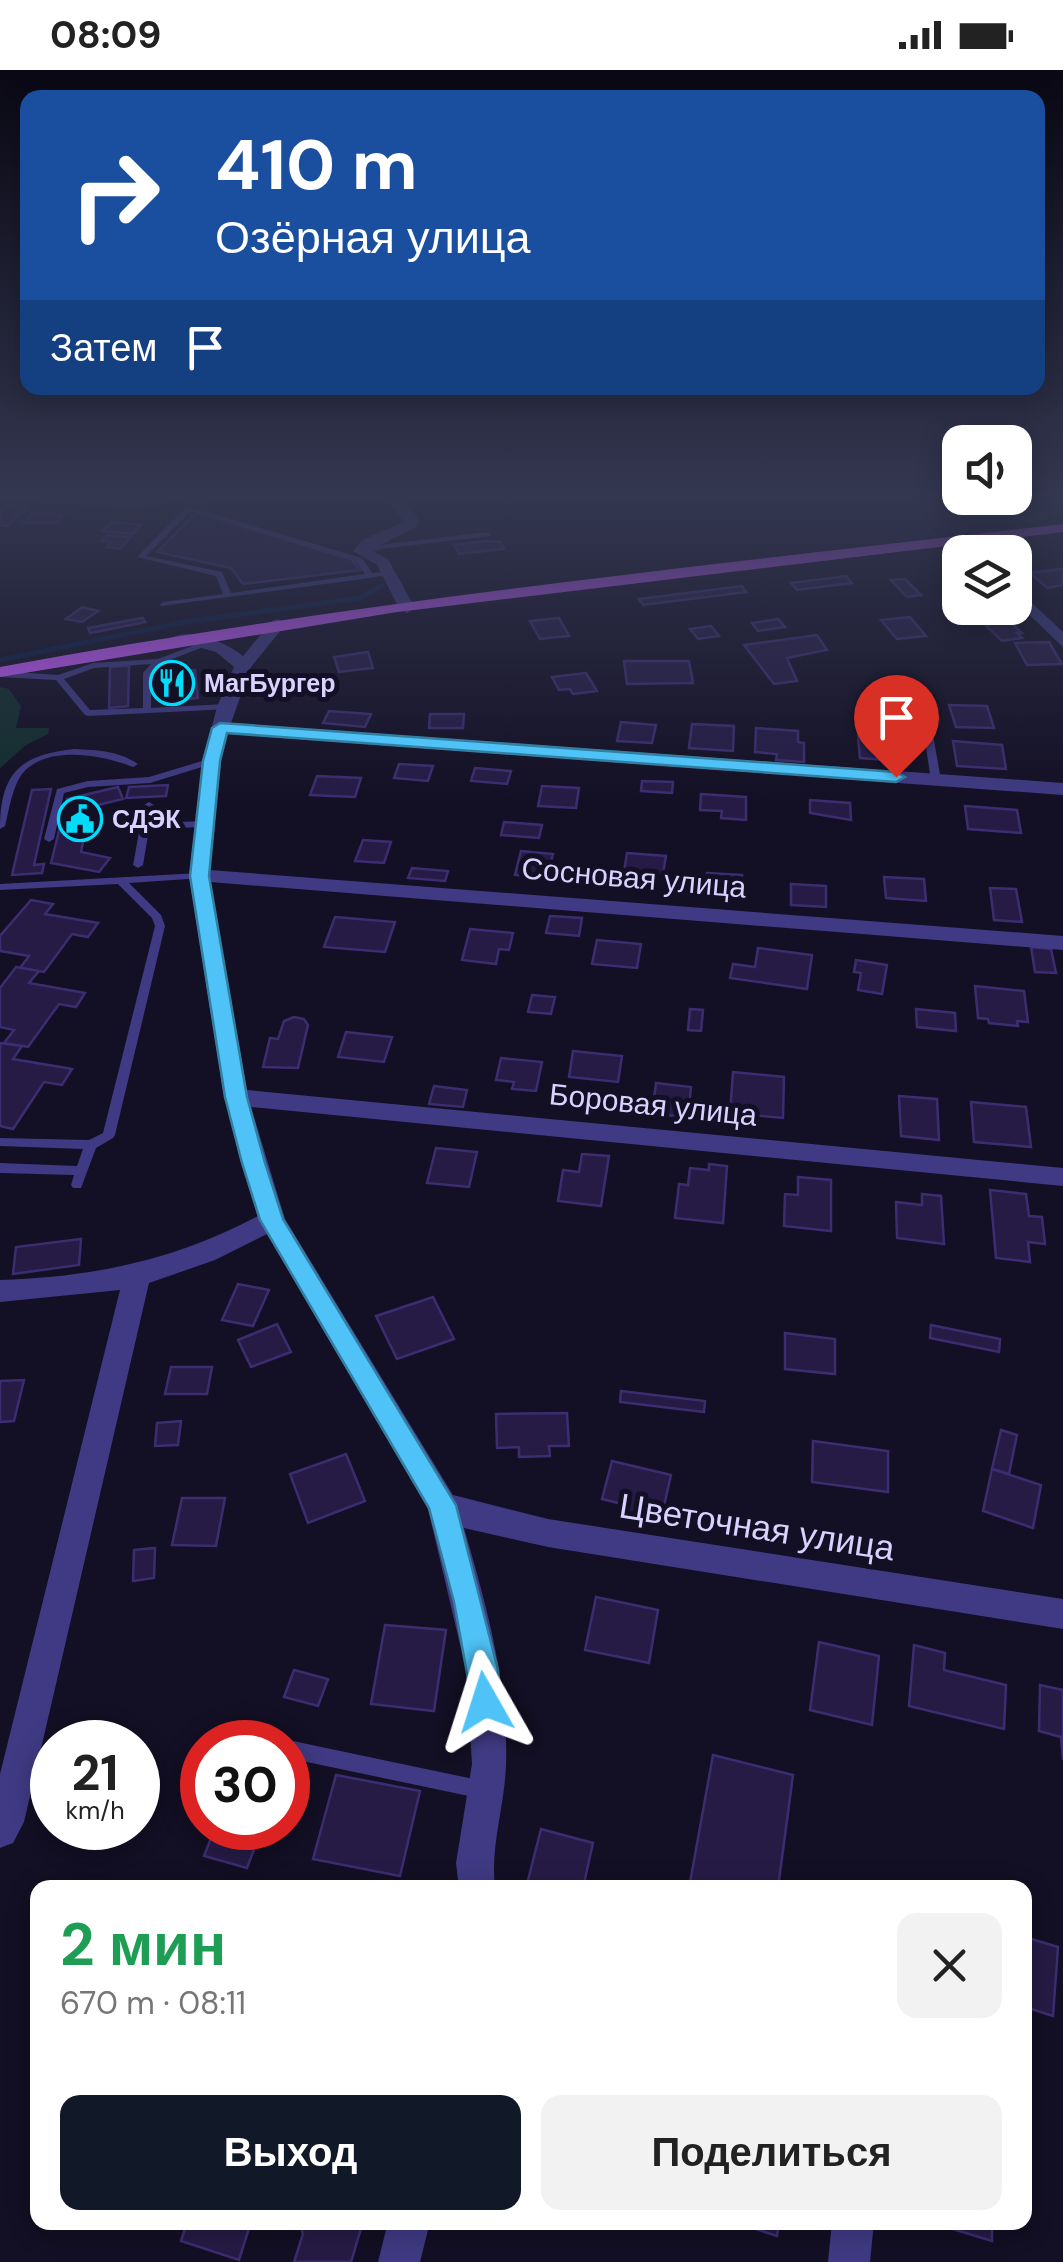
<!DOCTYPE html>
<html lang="ru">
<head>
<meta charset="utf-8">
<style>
  :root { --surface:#fff; --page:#f2f2f2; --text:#222; --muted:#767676; --accent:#111827 }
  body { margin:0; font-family:"DM Sans",sans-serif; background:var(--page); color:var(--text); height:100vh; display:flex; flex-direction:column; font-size:38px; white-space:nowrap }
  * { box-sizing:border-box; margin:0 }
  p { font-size:32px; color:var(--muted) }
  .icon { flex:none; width:55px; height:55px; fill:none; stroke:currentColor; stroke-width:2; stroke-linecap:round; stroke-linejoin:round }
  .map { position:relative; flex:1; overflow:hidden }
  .side { position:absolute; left:30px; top:1810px; width:1002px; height:350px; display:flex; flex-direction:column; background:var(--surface); border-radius:20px; box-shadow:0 5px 25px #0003 }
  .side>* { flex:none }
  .banner { position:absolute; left:20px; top:20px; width:1025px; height:305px; border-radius:20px; box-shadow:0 5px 25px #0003; background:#1a4fa0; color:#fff; overflow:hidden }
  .buttons { position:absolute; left:942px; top:355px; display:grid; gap:20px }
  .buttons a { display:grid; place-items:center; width:90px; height:90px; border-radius:20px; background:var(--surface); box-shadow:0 5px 25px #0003; font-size:50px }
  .speed { position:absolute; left:30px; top:1650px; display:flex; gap:20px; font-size:50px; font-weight:700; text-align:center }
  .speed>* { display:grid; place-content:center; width:130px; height:130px; border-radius:50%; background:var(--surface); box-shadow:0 5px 25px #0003; line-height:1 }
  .speed small { font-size:25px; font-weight:400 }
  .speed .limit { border:15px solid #d22; background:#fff; color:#111 }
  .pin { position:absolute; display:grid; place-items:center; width:85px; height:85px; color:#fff; margin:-102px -42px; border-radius:50% 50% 50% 0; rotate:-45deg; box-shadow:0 0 10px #0007 }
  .pin .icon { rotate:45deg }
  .me { position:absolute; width:110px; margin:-55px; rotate:354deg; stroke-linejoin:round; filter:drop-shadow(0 0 8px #0008) }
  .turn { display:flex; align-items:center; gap:35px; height:210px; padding:0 30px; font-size:45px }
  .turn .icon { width:130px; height:130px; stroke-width:2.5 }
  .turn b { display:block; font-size:70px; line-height:85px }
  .then { display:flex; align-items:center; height:95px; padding:0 30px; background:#0003; gap:20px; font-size:38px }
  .round { display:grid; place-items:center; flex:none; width:105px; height:105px; border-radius:20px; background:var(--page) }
  .headline { display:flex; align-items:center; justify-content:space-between; height:170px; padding:0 30px }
  h1 { font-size:60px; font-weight:700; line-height:75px; color:#1e9e55 }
  .primary-button { display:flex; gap:20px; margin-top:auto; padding:20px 30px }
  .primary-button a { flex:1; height:115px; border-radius:20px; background:var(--accent); color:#fff; font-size:40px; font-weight:700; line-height:115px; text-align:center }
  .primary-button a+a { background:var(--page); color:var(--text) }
  .status { display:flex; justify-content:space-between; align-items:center; height:70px; padding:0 50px; background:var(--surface); direction:ltr }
  .status svg { height:28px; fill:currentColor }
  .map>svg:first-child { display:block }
  .green { fill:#122e2e }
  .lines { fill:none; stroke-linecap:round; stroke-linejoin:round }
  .stream { stroke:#0a1d42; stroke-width:5 }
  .building { fill:#251b45; stroke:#3c2d71; stroke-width:2.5 }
  .service { fill:#3f3a83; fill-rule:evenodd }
  .minor { fill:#3f3a83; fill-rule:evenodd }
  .primary { fill:#c55afd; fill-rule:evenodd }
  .route { fill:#4fc3f7; stroke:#337fa1; stroke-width:2.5 }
  .labels { text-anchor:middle; stroke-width:10; stroke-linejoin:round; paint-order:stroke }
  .far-poi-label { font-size:25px; font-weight:bold; fill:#d9d2ff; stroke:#130f24; text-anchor:start }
  .street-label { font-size:30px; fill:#d9d2ff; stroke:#130f24 }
  .near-street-label { font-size:35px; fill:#d9d2ff; stroke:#130f24 }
</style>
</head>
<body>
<div class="status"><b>08:09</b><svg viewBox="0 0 49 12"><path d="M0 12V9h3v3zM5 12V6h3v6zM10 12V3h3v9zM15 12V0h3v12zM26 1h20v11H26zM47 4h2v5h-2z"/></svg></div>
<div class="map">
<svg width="1063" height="2192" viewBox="0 0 1063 2192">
  <rect width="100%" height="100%" fill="#130f24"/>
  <g class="green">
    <path d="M 1063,427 L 1063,446 C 1026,453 980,461 944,447 L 941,440 L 989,431 Z"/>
    <polygon points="0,617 9,619 21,636 16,658 49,658 48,664 26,675 0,698"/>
  </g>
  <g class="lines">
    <polyline class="stream" points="0,590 185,552 360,528 383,515"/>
  </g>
  <g class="building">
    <polygon points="6,435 27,437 8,456 0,455 0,441"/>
    <polygon points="35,442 63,445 55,453 24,453"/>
    <polygon points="196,443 351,489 360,500 243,514 231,498 157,482"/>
    <polygon points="111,452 141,455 133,464 103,461"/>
    <polygon points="107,465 131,467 120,479 107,477 111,472 101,471"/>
    <polygon points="486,471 500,472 504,479 459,484 454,475"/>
    <polygon points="1062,499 1063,515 1047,518 1030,503"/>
    <polygon points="846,506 852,513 797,520 791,513"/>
    <polygon points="905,509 921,525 907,527 891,510"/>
    <polygon points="742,516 746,522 643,535 639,529"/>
    <polygon points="82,537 98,541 82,552 66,549"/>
    <polygon points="910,547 926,566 897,569 881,550"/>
    <polygon points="143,548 145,552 90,563 88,558"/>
    <polygon points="559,548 569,566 540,569 530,551"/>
    <polygon points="778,549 785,557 758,561 752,553"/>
    <polygon points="1010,552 1022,563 1017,563 1022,568 1002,571 985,555"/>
    <polygon points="711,556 719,566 698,569 690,559"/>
    <polygon points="817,565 827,580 787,588 797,611 774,614 744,575"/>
    <polygon points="1049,572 1062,594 1027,595 1015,573"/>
    <polygon points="368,582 373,598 339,602 334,587"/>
    <polygon points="624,591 689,591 693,613 627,614"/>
    <polygon points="129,596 128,636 109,638 110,597"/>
    <polygon points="195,600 198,628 163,632 161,603"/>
    <polygon points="586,603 597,621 573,624 570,619 559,620 552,607"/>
    <polygon points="868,624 911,626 914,650 869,647"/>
    <polygon points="949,635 987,636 994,658 956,657"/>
    <polygon points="329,641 371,644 365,657 323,653"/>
    <polygon points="430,644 464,644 463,658 429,658"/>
    <polygon points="621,652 656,655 652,673 617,671"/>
    <polygon points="692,654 734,656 733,681 689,678"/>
    <polygon points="756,658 798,661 798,672 804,673 804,692 776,690 777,684 755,682"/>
    <polygon points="858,666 896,669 899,691 860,688"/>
    <polygon points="953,671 1002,675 1006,699 957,696"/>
    <polygon points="399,694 433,696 428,711 394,708"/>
    <polygon points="475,698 511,701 507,714 471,711"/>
    <polygon points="317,706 361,708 355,727 310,725"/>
    <polygon points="642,711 673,712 672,723 641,721"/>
    <polygon points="168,715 166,726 126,728 129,717"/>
    <polygon points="542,716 579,718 576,738 538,736"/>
    <polygon points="118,717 123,729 90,737 81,782 110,788 99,802 51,793 67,729"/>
    <polygon points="51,719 34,795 44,794 42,803 12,805 32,720"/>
    <polygon points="701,724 746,727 746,750 721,748 722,741 700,740"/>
    <polygon points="810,730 850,733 851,750 810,743"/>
    <polygon points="965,736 1017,740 1021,763 968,759"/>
    <polygon points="504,752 542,755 539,768 501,765"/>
    <polygon points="363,770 391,772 384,793 355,791"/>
    <polygon points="521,781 553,784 547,808 515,805"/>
    <polygon points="627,783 666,786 663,804 624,801"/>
    <polygon points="412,798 448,801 445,811 408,808"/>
    <polygon points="707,803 742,805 741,827 706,824"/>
    <polygon points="884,807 924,809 926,831 886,828"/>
    <polygon points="791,814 826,816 826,837 791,835"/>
    <polygon points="990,818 1016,819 1022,852 994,850"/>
    <polygon points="31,830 53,834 45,844 98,853 88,867 72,864 44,902 20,898 29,886 0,881 0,866"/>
    <polygon points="550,846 582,848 579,866 546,863"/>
    <polygon points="335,847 395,852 385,882 324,877"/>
    <polygon points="470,859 513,863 509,880 499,879 496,894 462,890"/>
    <polygon points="597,870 641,874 637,898 592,894"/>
    <polygon points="1031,877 1051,879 1056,903 1035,902"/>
    <polygon points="758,878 812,885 807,919 730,908 733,894 755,897"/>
    <polygon points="856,890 887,895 882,924 858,920 861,903 854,902"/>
    <polygon points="16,897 39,901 29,913 85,923 76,937 59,934 28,977 4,973 14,960 0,957 0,918"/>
    <polygon points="975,916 1024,921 1028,952 1017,951 1018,956 989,953 988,949 978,948"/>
    <polygon points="532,925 555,927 551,944 528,942"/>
    <polygon points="690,939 703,940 701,961 688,960"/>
    <polygon points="916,939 955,943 956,961 917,957"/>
    <polygon points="294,947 304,949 308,955 298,998 263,997 270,968 278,969 284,951"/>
    <polygon points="346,962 392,967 384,992 338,987"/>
    <polygon points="0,973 22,976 13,989 72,999 62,1015 44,1012 13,1059 0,1056"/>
    <polygon points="573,981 622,986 618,1012 569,1007"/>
    <polygon points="501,988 542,992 536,1021 512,1019 514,1012 496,1010"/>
    <polygon points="733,1002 784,1007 783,1048 730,1043"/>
    <polygon points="656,1013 691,1017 688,1047 652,1044"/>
    <polygon points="434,1016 467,1020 463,1037 429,1034"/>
    <polygon points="899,1026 937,1029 939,1070 901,1066"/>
    <polygon points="971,1032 1026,1037 1031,1077 974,1072"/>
    <polygon points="436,1078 477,1082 469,1117 427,1113"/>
    <polygon points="582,1084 609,1086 601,1136 558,1131 563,1100 579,1102"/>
    <polygon points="709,1094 727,1096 723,1153 675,1148 679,1114 688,1115 690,1098 709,1100"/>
    <polygon points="798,1107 831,1110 831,1161 784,1156 785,1124 798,1125"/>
    <polygon points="990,1120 1026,1124 1029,1146 1042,1147 1045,1174 1028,1172 1030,1192 996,1188"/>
    <polygon points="922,1124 941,1126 944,1174 897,1168 896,1132 922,1135"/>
    <polygon points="81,1169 79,1195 13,1204 16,1177"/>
    <polygon points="238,1214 269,1220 253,1256 222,1250"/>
    <polygon points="433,1227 454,1269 397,1289 376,1246"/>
    <polygon points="277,1254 291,1282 251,1297 238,1270"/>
    <polygon points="931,1255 1000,1269 999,1282 930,1268"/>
    <polygon points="785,1263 835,1269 835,1304 785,1299"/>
    <polygon points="171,1297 212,1297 207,1324 165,1324"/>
    <polygon points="24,1310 14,1351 0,1352 0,1311"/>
    <polygon points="621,1321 705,1331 704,1342 620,1332"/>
    <polygon points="567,1343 569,1376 549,1376 550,1386 519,1387 519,1377 497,1378 496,1344"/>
    <polygon points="181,1351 178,1375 155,1376 157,1353"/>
    <polygon points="1001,1360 1017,1365 1009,1404 992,1399"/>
    <polygon points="813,1371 888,1381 888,1422 812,1412"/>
    <polygon points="346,1384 365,1431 308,1453 290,1404"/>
    <polygon points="612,1391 671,1405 660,1454 620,1444 622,1434 602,1429"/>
    <polygon points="992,1399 1041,1415 1033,1458 983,1441"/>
    <polygon points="182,1428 225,1428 216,1476 172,1475"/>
    <polygon points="155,1478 154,1508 133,1511 134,1480"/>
    <polygon points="596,1527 658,1540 649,1593 585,1580"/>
    <polygon points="385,1555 446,1560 434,1641 371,1634"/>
    <polygon points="819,1572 879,1586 872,1655 810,1640"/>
    <polygon points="914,1575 945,1583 944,1600 1006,1615 1004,1659 909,1636"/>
    <polygon points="294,1600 328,1609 318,1636 284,1627"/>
    <polygon points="1040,1615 1063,1620 1063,1690 1061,1667 1039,1661"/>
    <polygon points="713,1685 793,1705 778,1818 689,1818"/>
    <polygon points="336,1705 420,1721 400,1806 313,1789"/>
    <polygon points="215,1758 262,1758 247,1798 204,1786"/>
    <polygon points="541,1759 593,1773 583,1818 526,1818"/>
    <polygon points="1025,1867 1058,1877 1053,1946 1025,1937"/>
    <polygon points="187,2152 251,2152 239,2190 181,2171"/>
    <polygon points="299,2152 363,2152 351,2192 294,2192 303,2164"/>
    <polygon points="734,2152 779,2152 777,2166"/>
    <polygon points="930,2152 992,2152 992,2171"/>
  </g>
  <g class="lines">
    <g class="service">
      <polygon points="169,427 185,427 204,434 200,436 179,430 143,436 139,434"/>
      <path d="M 187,436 L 362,488 L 372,503 L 391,501 L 395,503 L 370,508 L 161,536 L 160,534 L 164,532 L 223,524 L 216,506 L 137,487 ZM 191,441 L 356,492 L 365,504 L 231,523 L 222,502 L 146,486 Z"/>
      <polygon points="487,462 491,464 490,466 381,479 367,484 363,482 379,475"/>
      <path d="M 208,570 L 212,572 L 211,574 L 162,593 L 151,604 L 151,638 L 226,634 L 229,635 L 229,639 L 88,646 L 85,645 L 56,610 L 0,607 L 0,601 L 58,605 L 93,593 L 158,589 ZM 151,594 L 143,603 L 143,638 L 90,640 L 64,609 L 94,598 Z"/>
      <polygon points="923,628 927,631 941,710 936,713 931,710 919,631"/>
      <path d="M 74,679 C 97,680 119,681 138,694 L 133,697 C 103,685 46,674 22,704 C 12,718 9,740 5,756 L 0,759 C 0,703 20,685 74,679 Z"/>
      <polygon points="212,688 217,691 215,693 150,713 88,717 64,723 54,769 49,772 44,769 57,719 88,711 149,707"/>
      <polygon points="149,732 154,735 150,753 203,751 208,754 203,757 149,759 143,795 138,798 133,795 144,735"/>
      <polygon points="199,803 204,806 203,808 129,813 161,845 165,856 115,1065 113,1068 96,1078 81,1118 73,1118 71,1115 74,1105 0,1103 0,1093 77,1096 83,1079 0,1076 0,1068 89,1070 103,1063 155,856 152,848 118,814 0,820 0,814"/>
      <polygon points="288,1670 483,1711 489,1714 492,1720 489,1726 483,1729 288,1688 288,1672 283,1672"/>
    </g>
    <g class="minor">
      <path d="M 29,427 C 58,427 128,420 150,434 L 143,438 L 36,431 Z"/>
      <polygon points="387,427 402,427 419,450 416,457 370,480 388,489 415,538 407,543 399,538 377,495 353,481 362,470 404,452"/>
      <polygon points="959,466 969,466 985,482 969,482 957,469"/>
      <polygon points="1015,517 1063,562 1063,577 1015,531"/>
      <path d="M 278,549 L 286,554 L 251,597 L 231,653 L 1063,713 L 1063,725 L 228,664 L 221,691 L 210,800 L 1063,866 L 1063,880 L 210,812 L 247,1020 L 1063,1098 L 1063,1116 L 251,1037 L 285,1149 L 453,1425 L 548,1449 L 1063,1529 L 1063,1559 L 548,1477 L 464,1458 C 486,1534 509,1614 506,1694 C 505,1736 490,1775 495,1818 L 459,1818 L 456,1793 L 472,1694 L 466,1600 L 428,1439 L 267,1164 L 215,1190 L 149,1213 L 24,1752 L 13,1773 L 0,1778 L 0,1704 L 120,1220 L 0,1232 L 0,1210 C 94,1207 175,1190 258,1146 L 224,1027 L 189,806 L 203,691 L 217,637 L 234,597 L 216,582 L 169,569 C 188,556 226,572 243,586 L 272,551 Z"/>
      <polygon points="388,2152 430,2152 420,2192 378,2192"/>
      <polygon points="832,2152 874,2152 870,2192 828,2192"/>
    </g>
    <path class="primary" d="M 1063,454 L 1063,462 L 397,542 L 0,607 L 0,597 C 352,532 708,495 1063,454 Z"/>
  </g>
  <linearGradient id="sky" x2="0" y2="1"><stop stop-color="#0a0814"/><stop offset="0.58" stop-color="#333750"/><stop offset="1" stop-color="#333750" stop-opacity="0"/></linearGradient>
  <rect width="1063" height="734" fill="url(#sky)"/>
  <polygon class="route" points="220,653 896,702 905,707 896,712 227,663 220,691 209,806 247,1027 265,1093 283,1149 456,1435 498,1600 500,1632 496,1642 485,1647 474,1642 454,1532 429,1438 260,1150 242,1093 225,1027 190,806 203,691 212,658"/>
  <defs>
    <symbol id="restaurant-ring" viewBox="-11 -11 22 22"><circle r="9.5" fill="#130f24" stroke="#02dbfa" stroke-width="1.5"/><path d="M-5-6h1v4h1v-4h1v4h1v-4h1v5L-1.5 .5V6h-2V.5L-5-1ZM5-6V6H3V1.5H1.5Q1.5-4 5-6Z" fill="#02dbfa"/></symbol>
    <symbol id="civic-ring" viewBox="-11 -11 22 22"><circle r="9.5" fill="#130f24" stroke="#02dbfa" stroke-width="1.5"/><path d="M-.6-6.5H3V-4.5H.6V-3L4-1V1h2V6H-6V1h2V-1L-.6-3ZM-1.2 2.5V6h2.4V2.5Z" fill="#02dbfa"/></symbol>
  </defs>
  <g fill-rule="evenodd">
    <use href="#restaurant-ring" x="147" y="588" width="50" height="50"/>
    <use href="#civic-ring" x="55" y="724" width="50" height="50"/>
  </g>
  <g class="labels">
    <g class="far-poi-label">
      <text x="204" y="622">МагБургер</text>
      <text x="112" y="758">СДЭК</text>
    </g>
    <g class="street-label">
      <text transform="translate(634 808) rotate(5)" y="10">Сосновая улица</text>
      <text transform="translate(653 1035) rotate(6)" y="10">Боровая улица</text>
    </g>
    <g class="near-street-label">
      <text transform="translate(757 1457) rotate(9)" y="12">Цветочная улица</text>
    </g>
  </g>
</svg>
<div class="buttons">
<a><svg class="icon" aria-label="sound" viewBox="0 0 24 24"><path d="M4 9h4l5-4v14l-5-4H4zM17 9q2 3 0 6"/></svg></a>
<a><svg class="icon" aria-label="layers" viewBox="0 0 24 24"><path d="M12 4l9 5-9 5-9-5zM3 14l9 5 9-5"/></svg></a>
</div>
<div class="speed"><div>21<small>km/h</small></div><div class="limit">30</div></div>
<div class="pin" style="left:896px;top:707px;background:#d93025"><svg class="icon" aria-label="arrive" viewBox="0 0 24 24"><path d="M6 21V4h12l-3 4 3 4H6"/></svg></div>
<svg class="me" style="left:485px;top:1632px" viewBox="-20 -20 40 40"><path d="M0-17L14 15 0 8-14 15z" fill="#4fc3f7" stroke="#fff" stroke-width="4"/></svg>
<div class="banner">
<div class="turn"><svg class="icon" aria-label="right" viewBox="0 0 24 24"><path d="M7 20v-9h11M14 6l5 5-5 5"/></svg><div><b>410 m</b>Озёрная улица</div></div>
<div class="then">Затем<svg class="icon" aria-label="arrive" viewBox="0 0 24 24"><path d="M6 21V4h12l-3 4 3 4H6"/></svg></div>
</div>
<section class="side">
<div class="headline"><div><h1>2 мин</h1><p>670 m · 08:11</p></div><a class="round"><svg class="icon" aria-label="close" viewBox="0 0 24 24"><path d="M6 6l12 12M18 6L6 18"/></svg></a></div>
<div class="primary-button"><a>Выход</a><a>Поделиться</a></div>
</section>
</div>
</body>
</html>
